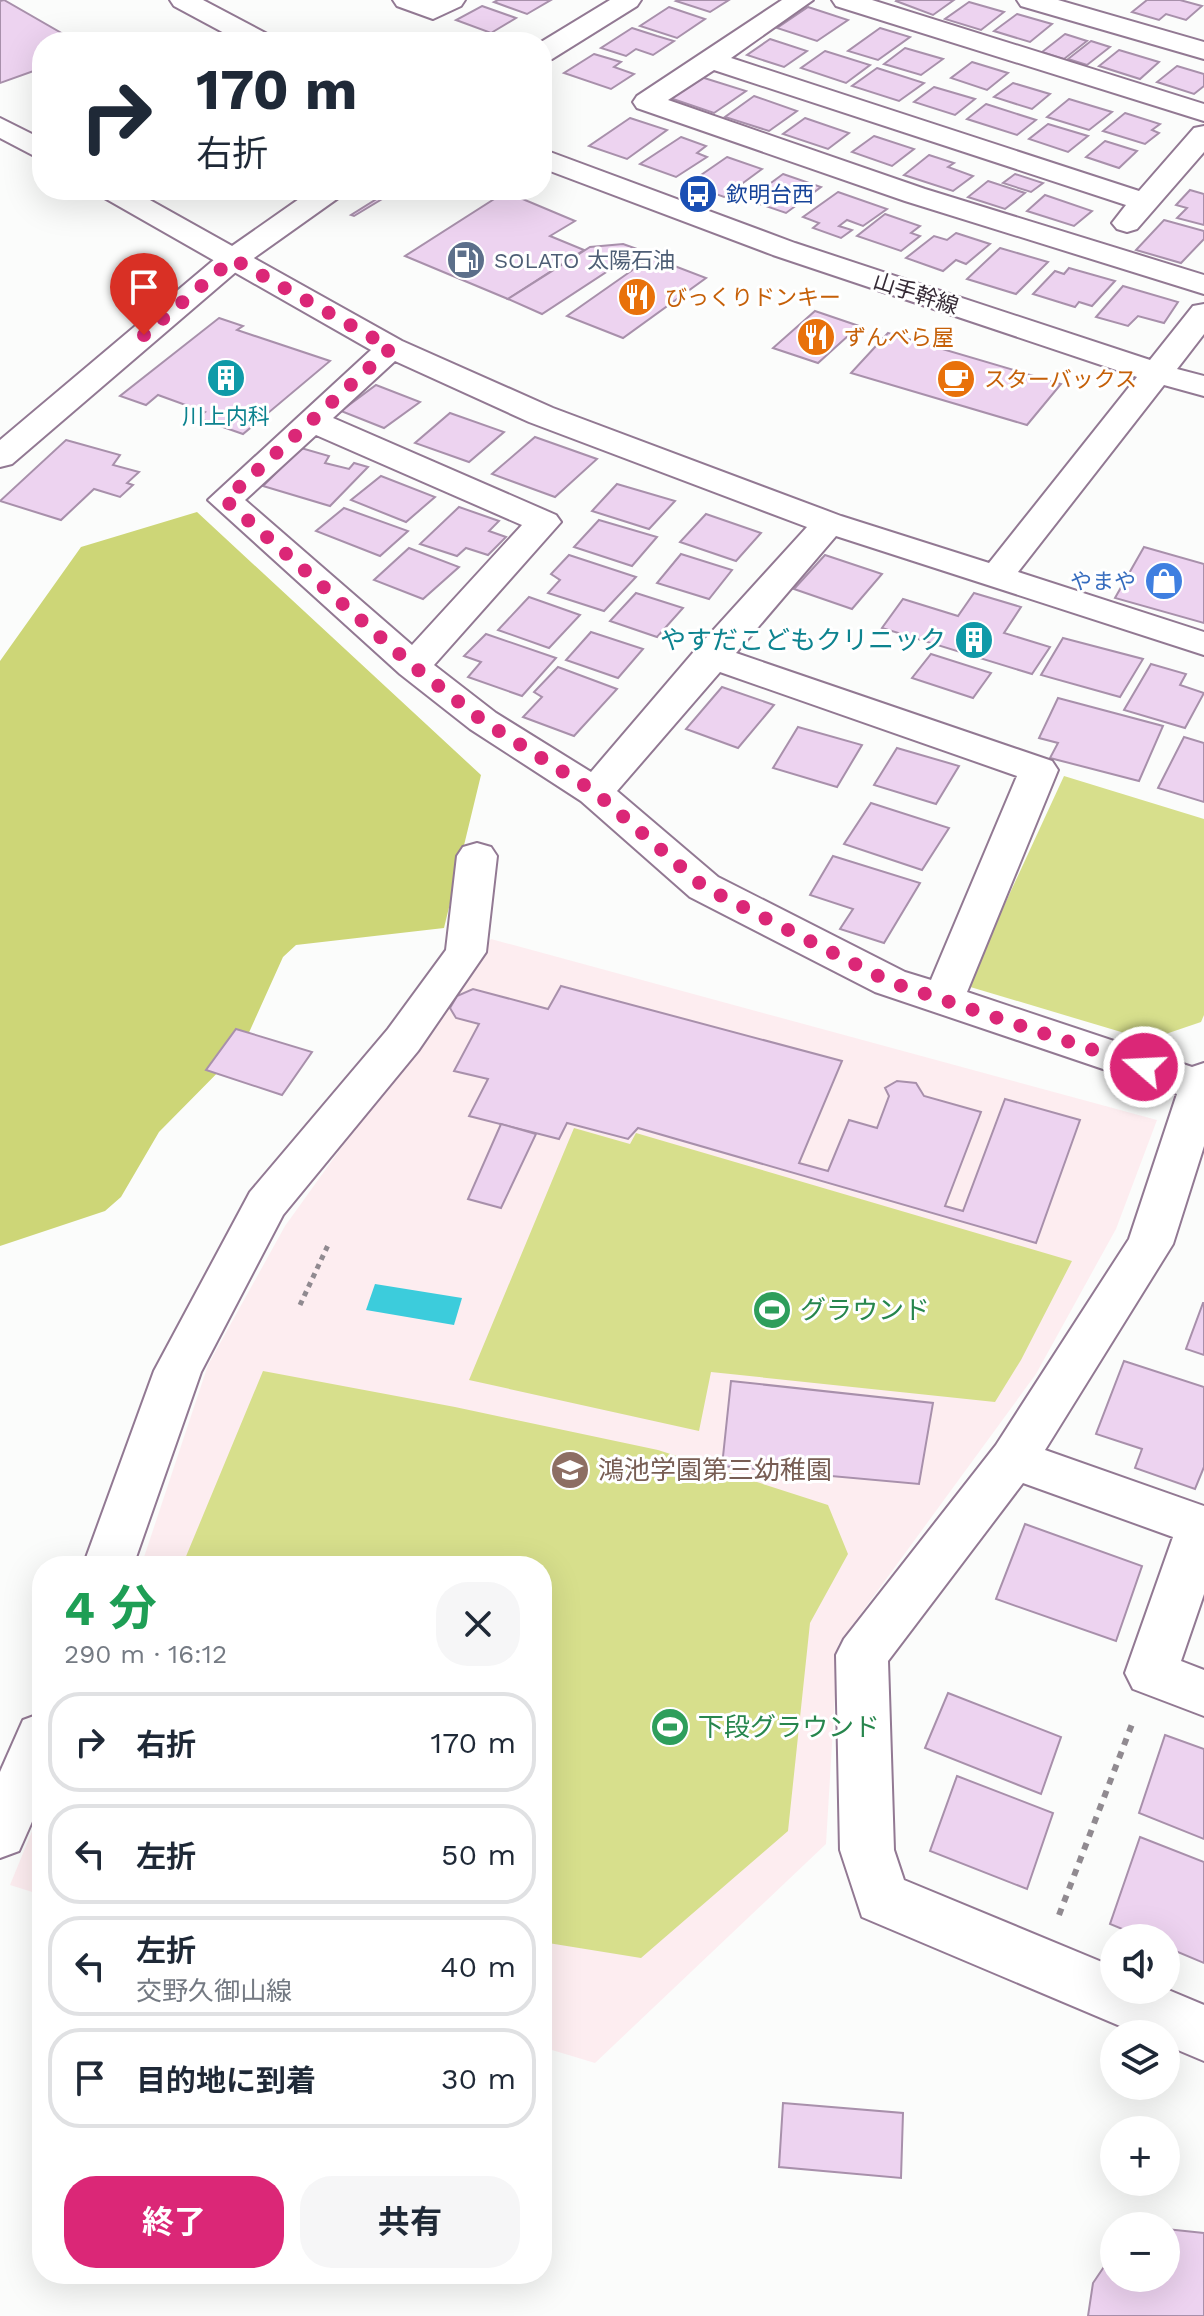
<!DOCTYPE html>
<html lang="ja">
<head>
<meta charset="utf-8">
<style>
  :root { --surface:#fff; --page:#f6f6f7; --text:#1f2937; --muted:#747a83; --line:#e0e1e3; --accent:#db2777 }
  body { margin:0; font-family:"Work Sans","Noto Sans JP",sans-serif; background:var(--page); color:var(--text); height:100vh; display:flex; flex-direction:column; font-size:30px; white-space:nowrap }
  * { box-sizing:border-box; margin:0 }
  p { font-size:26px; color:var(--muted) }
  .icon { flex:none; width:44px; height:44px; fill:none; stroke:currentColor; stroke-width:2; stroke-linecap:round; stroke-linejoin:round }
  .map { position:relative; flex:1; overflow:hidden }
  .side { position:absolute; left:32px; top:1556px; width:520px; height:728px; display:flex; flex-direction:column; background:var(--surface); border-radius:32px; box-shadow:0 8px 32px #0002 }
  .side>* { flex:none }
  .banner { position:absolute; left:32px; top:32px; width:520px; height:168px; border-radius:32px; box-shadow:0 8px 32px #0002; background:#fff; color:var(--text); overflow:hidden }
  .controls { position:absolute; left:1100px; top:1924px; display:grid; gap:16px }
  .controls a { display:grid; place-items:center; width:80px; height:80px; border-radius:50%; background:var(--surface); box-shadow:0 8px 32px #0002; font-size:40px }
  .pin { position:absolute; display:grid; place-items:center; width:68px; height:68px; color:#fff; margin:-82px -34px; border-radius:50% 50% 50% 0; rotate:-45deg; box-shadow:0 0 8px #0007 }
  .pin .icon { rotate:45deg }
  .me { position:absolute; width:88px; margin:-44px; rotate:289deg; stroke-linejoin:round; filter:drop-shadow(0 0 6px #0008) }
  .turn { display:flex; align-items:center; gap:28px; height:168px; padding:0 32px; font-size:36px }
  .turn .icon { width:104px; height:104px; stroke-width:2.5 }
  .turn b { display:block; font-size:56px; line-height:68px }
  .round { display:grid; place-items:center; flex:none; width:84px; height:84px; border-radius:32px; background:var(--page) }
  .summary { display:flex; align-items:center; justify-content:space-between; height:136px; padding:0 32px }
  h1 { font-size:48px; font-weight:700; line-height:60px; color:#1e9e55 }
  .primary-button { display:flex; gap:16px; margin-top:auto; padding:16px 32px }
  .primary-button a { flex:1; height:92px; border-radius:32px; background:var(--accent); color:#fff; font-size:32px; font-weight:700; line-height:92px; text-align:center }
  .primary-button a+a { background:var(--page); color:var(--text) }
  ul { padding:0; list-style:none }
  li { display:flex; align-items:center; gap:24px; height:100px; margin:0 16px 12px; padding:0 16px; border:4px solid var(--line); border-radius:32px }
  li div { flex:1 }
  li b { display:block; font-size:30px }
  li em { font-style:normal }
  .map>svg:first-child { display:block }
  .education { fill:#fdedf0 }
  .green { fill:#d7df8c }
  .forest { fill:#cdd677 }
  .water { fill:#3cccdc }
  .building { fill:#edd3f0; stroke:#a890ab; stroke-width:2 }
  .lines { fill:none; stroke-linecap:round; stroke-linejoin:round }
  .minor-casing { stroke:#927993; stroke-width:4 }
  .major-casing { stroke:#927993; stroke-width:4 }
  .path-far1 { stroke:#908a90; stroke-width:5; stroke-dasharray:5 5; stroke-linecap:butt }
  .path { stroke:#908a90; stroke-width:6; stroke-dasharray:7 7; stroke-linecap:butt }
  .minor { fill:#fff; fill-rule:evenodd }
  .major { fill:#fff; fill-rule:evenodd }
  .route { stroke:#db2777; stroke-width:14; stroke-dasharray:0 25.2 }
  .labels { text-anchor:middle; stroke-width:6; stroke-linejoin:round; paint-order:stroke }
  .far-transit-label { font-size:22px; fill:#164399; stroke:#fff; text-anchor:start }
  .far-service-label { font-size:22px; fill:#4e5e75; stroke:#fff; text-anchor:start }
  .far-street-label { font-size:22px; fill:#372c37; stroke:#fff }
  .far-food-label { font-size:22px; fill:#c56008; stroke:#fff; text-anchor:start }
  .far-culture-label { font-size:22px; fill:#0d838f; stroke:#fff }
  .far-shop-label { font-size:22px; fill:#366cbe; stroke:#fff; text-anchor:end }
  .culture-label { font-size:26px; fill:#0d838f; stroke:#fff; text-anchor:end }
  .leisure-label { font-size:26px; fill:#27864d; stroke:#fff; text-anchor:start }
  .education-label { font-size:26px; fill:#785e54; stroke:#fff; text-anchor:start }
</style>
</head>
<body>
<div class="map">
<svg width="1204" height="2316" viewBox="0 0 1204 2316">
  <rect width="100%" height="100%" fill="#fbfcfb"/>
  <g class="education">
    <polygon points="491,939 1157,1120 1116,1229 1036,1374 838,1645 826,1844 595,2063 542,2047 542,1566 141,1566 208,1365 285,1226"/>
    <polygon points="42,1807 42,1895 10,1885"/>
  </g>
  <g class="green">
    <polygon points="1064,776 1204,819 1204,1015 1201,1022 1148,1040 967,986"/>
    <polygon points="574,1128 630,1144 636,1133 1072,1261 1021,1360 995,1402 711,1372 699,1431 469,1380"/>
    <polygon points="263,1371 455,1407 658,1450 828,1505 848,1554 810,1623 788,1831 641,1958 542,1942 542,1566 182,1566"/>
  </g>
  <polygon class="forest" points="197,512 481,775 444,928 296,945 283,957 242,1048 159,1132 121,1197 105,1211 0,1246 0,661 81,547"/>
  <polygon class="water" points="375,1284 462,1298 454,1325 366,1310"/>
  <g class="building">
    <polygon points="4,0 77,42 42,42 42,68 0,83 0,1"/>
    <polygon points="498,0 551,0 527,14 494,2"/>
    <polygon points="678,0 729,0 710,12 676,1"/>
    <polygon points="954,0 933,15 896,1 897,0"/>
    <polygon points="1147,0 1180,0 1202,6 1186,20 1166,14 1159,20 1132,12"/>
    <polygon points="969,2 1004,12 981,30 945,19"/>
    <polygon points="482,6 516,18 491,33 456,20"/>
    <polygon points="669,7 705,19 677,38 640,26"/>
    <polygon points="808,7 848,20 817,41 777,28"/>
    <polygon points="1017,14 1052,24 1030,42 994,31"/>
    <polygon points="632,28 657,36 674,41 653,55 636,49 626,56 601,48"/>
    <polygon points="880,28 910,37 878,60 848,51"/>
    <polygon points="1065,34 1087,41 1064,59 1042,52"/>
    <polygon points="770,39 807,51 784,67 747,55"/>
    <polygon points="1091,41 1110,47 1087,65 1068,59"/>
    <polygon points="905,48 943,59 921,75 884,64"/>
    <polygon points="1119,50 1159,62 1140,79 1099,66"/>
    <polygon points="825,51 870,65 846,83 801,68"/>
    <polygon points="594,54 621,62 614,67 634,74 611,89 564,73"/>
    <polygon points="972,62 1008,73 987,90 951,78"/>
    <polygon points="1177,66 1204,74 1204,86 1194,94 1157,82"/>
    <polygon points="877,68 924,83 899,101 852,86"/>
    <polygon points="701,77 746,91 714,113 670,98"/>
    <polygon points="1013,83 1050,94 1032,109 994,97"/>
    <polygon points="934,87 975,99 955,115 914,102"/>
    <polygon points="754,96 797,111 769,131 725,117"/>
    <polygon points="1069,99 1112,112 1089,130 1047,117"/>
    <polygon points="986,104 1036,120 1017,135 967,119"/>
    <polygon points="1125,113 1160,124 1152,130 1159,133 1145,144 1103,131"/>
    <polygon points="630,118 667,130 627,159 589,146"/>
    <polygon points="805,118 849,133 828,149 783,134"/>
    <polygon points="1048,124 1088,136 1068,152 1029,139"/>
    <polygon points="874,136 914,149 892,166 852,152"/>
    <polygon points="681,137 706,146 697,153 707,157 676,177 640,164"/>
    <polygon points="1105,141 1137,151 1119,168 1086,157"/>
    <polygon points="929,155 954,163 948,167 973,176 953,191 904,175"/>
    <polygon points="727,157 762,169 724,197 688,184"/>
    <polygon points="783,174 821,187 786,213 748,200"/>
    <polygon points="1015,174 1043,183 1031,192 1003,183"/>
    <polygon points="988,181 1025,193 1005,209 968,197"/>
    <polygon points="391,190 397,190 354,216 351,215"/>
    <polygon points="492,190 501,190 575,221 550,236 584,250 508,299 405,256 502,194"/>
    <polygon points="1190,190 1204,194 1204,225 1177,218 1187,208 1176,205"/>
    <polygon points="838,192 887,209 863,226 847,220 839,226 852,230 841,238 813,228 819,223 803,217"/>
    <polygon points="1045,195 1092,211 1074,226 1027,211"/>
    <polygon points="885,214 920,226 911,233 920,236 901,251 857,236"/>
    <polygon points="1164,220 1204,231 1204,239 1181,263 1136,250"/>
    <polygon points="956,233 990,244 966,264 956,260 943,271 906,258 934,236 947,240"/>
    <polygon points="623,244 640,250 542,314 508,299 590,247"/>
    <polygon points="1000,248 1048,262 1016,294 967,279"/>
    <polygon points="651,257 706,278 623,338 567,316"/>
    <polygon points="1069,268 1115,281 1092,306 1079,302 1075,307 1033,294 1055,271 1064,274"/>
    <polygon points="1123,286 1178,302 1164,323 1138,316 1128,326 1096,317"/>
    <polygon points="815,311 859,326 818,363 773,348"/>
    <polygon points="219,318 243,326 237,330 330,361 243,434 197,418 205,412 158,395 146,405 120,396"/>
    <polygon points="888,333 1061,384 1027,425 851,373"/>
    <polygon points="376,385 420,402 384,428 341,411"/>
    <polygon points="450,413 504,432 469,462 415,443"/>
    <polygon points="535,437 597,459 555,497 492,474"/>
    <polygon points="66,440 120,455 113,465 139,472 127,483 133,485 120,497 94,489 61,520 0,501"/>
    <polygon points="301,448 329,456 325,463 349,469 354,463 368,467 330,506 263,486"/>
    <polygon points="381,476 435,497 406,522 351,500"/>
    <polygon points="617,484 675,501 649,529 592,511"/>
    <polygon points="459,507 499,521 489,531 506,537 488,555 466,548 457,556 420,544"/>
    <polygon points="344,508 408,531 380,556 316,531"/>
    <polygon points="706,514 761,533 736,561 680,542"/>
    <polygon points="599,520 657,537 632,566 574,547"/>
    <polygon points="1144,547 1204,564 1204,623 1115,598"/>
    <polygon points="409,548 459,567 423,599 374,580"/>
    <polygon points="681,554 732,570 709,599 657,583"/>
    <polygon points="569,555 636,577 604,611 548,593 560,580 551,574"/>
    <polygon points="825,555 882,574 852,609 794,589"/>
    <polygon points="636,593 683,608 657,637 610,621"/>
    <polygon points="974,593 1021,607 1004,633 1050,647 1032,674 882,628 903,599 958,616"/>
    <polygon points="529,597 580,615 549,648 498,630"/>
    <polygon points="591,632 643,649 618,678 566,660"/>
    <polygon points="486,634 556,658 522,696 468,677 481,662 464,656"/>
    <polygon points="1063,638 1143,659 1120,697 1041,675"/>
    <polygon points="931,654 991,673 973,698 912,678"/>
    <polygon points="1151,664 1186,674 1180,685 1204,693 1185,728 1124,710"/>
    <polygon points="558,667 617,689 574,736 523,717 542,697 534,692"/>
    <polygon points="722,687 774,705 738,748 686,729"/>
    <polygon points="1058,698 1163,726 1139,781 1050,758 1058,743 1039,738"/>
    <polygon points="798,727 862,745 837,787 773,768"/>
    <polygon points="1184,737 1204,743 1204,802 1158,788"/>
    <polygon points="897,748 959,766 936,804 874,785"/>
    <polygon points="871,803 949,828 922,870 844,844"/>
    <polygon points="833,856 920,883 884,943 840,929 853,909 810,895"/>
    <polygon points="561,986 842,1061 799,1163 828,1171 849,1120 877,1128 889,1096 885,1088 897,1081 916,1083 924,1096 981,1112 945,1206 963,1211 1005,1099 1080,1120 1036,1243 638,1128 628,1139 567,1123 559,1139 469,1116 488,1079 454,1071 479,1024 456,1018 450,1008 457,996 473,989 548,1009"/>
    <polygon points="236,1029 312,1052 282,1095 206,1070"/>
    <polygon points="501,1124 536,1134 501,1208 468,1199"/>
    <polygon points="1203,1303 1204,1303 1204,1355 1186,1349"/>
    <polygon points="1124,1361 1204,1387 1204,1467 1195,1489 1135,1468 1142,1449 1096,1434"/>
    <polygon points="731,1381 933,1403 919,1484 722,1466"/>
    <polygon points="1025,1524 1142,1566 1116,1641 996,1599"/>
    <polygon points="948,1693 1061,1737 1041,1794 925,1748"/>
    <polygon points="1165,1735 1204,1749 1204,1839 1139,1813"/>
    <polygon points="957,1776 1053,1813 1027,1889 930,1851"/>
    <polygon points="1140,1837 1204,1862 1204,1963 1166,1947 1166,1938 1144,1938 1110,1924"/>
    <polygon points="783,2103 903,2113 901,2178 779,2167"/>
    <polygon points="1166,2229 1204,2233 1204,2316 1088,2316 1093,2283 1114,2252 1114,2278 1166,2278"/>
  </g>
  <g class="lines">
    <defs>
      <g id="minor">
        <polygon points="170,0 203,0 271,36 274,42 241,42 174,6"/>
        <polygon points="393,0 465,0 461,6 433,19 397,6"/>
        <polygon points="782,0 813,0 731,58 1139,191 1194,128 1204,126 1204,152 1137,229 1127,232 1117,229 1112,223 1126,205 714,70 668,100 925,189 1204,275 1204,294 905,201 637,108 633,102 637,96"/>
        <polygon points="832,0 872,0 1204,104 1204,121 836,6"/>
        <polygon points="1017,0 1058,0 1204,42 1204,59 1021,6"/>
        <polygon points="0,118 42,139 42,160 0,138"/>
        <path d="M 542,149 L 795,243 L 1150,360 L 1193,306 L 1204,304 L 1204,334 L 1177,369 L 1204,376 L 1204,396 L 1164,385 L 1018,572 L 1204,632 L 1204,655 L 836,536 L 736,653 L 1052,761 L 1058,770 L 967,992 L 1192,1067 L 1204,1063 L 1204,1146 L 1173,1244 L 1045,1450 L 1204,1506 L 1204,1594 L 1181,1661 L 1204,1670 L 1204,1716 L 1133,1689 L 1125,1673 L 1173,1537 L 1023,1483 L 888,1661 L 894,1850 L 904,1880 L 1114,1967 L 1114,1990 L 1166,1989 L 1204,2005 L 1204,2061 L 1166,2045 L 1166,2034 L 1139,2034 L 862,1917 L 840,1850 L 836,1655 L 844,1639 L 996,1445 L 1129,1239 L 1177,1094 L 875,992 L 690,897 L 581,801 L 470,729 L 400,674 L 208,500 L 371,350 L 101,196 L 96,190 L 132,190 L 402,341 L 553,408 L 841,516 L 989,563 L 1137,377 L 773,255 L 542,168 ZM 395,361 L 529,422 L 807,527 L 697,648 L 591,772 L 496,713 L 434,665 L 561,522 L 556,515 L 333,418 ZM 316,435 L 522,525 L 412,645 L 245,500 ZM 720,672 L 1017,776 L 931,980 L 905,972 L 718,877 L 617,791 Z"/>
        <polygon points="477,843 491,847 497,856 486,952 418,1051 283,1215 201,1372 133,1566 83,1566 154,1371 250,1192 388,1029 446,950 457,856 463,847"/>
        <polygon points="42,1713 42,1799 19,1851 0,1858 0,1772 23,1720"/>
      </g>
      <g id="major">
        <polygon points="610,0 641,0 637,6 552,59 542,61 541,42"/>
        <polygon points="312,190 346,190 341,196 244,265 12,464 0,467 0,440 222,253"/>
      </g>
    </defs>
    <use href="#minor" class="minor-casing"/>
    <use href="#major" class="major-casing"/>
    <polyline class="path-far1" points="300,1305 329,1243"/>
    <polyline class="path" points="1059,1915 1134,1719"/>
    <use href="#minor" class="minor"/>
    <use href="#major" class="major"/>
  </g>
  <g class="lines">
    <polyline class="route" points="144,335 233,259 391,348 225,500 413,666 483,721 595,792 704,887 890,982 1144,1067"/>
  </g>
  <defs>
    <symbol id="bus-disc" viewBox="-11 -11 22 22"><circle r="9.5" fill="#1a4fb4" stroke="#fff"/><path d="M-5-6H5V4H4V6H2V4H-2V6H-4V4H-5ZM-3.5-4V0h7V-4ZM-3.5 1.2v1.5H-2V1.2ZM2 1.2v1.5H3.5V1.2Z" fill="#fff"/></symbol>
    <symbol id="fuel-disc" viewBox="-11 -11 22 22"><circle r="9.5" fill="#5c6f8a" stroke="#fff"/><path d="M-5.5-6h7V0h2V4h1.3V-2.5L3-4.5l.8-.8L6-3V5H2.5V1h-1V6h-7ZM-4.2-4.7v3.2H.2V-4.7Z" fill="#fff"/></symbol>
    <symbol id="restaurant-disc" viewBox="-11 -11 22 22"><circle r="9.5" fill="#e8710a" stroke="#fff"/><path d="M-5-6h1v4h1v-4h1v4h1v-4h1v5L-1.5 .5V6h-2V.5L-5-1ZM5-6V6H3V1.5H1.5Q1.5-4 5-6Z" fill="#fff"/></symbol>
    <symbol id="building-disc" viewBox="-11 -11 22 22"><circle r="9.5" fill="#0f9aa8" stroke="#fff"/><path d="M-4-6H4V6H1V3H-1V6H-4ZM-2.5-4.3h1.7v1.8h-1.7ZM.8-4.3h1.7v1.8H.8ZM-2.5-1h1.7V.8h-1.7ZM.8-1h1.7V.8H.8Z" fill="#fff"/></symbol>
    <symbol id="cafe-disc" viewBox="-11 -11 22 22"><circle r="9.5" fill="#e8710a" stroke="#fff"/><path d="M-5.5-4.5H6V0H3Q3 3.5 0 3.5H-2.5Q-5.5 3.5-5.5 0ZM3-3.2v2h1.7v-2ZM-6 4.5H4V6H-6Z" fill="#fff"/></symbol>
    <symbol id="shop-disc" viewBox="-11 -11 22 22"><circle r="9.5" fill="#3f7fe0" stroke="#fff"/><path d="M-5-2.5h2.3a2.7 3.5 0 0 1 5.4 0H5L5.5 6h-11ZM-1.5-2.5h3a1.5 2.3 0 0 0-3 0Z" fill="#fff"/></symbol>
    <symbol id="stadium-disc" viewBox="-11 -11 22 22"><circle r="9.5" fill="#2e9e5b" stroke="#fff"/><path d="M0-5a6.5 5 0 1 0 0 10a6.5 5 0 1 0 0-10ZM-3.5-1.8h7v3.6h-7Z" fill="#fff"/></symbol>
    <symbol id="school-disc" viewBox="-11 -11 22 22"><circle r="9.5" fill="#8d6e63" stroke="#fff"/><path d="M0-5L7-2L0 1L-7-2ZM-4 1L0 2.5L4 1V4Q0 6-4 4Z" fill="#fff"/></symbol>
  </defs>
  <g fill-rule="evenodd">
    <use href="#bus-disc" x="676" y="172" width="44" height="44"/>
    <use href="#fuel-disc" x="444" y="238" width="44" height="44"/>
    <use href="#restaurant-disc" x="615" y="275" width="44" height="44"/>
    <use href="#restaurant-disc" x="794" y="315" width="44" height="44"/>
    <use href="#building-disc" x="204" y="356" width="44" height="44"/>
    <use href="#cafe-disc" x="934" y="357" width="44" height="44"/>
    <use href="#shop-disc" x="1142" y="559" width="44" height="44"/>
    <use href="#building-disc" x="952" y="618" width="44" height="44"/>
    <use href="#stadium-disc" x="750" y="1288" width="44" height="44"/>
    <use href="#school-disc" x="548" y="1448" width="44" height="44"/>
    <use href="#stadium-disc" x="648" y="1705" width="44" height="44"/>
  </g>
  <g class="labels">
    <g class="far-transit-label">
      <text x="726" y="202">欽明台西</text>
    </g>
    <g class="far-service-label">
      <text x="494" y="268">SOLATO 太陽石油</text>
    </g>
    <g class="far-street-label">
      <text transform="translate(916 293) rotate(18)" y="8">山手幹線</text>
    </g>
    <g class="far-food-label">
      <text x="665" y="305">びっくりドンキー</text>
      <text x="844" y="345">ずんべら屋</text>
      <text x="984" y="387">スターバックス</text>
    </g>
    <g class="far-culture-label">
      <text x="226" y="424">川上内科</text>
    </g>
    <g class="far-shop-label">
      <text x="1136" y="589">やまや</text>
    </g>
    <g class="culture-label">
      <text x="946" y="649">やすだこどもクリニック</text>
    </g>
    <g class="leisure-label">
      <text x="800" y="1319">グラウンド</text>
      <text x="698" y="1736">下段グラウンド</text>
    </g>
    <g class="education-label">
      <text x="598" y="1479">鴻池学園第三幼稚園</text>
    </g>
  </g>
</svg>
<div class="controls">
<a><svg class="icon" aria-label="sound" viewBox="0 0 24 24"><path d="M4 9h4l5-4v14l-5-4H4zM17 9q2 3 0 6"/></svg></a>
<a><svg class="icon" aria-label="layers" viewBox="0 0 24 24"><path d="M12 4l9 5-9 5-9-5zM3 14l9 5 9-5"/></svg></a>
<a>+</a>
<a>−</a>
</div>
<div class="pin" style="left:144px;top:335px;background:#d93025"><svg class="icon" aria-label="arrive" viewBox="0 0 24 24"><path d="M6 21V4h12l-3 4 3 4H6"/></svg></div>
<svg class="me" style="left:1144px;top:1067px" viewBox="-20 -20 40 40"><circle r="17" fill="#db2777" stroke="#fff" stroke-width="3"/><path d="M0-11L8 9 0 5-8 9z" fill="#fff"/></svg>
<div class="banner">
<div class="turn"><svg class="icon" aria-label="right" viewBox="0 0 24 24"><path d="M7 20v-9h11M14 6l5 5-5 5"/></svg><div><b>170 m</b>右折</div></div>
</div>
<section class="side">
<div class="summary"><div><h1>4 分</h1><p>290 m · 16:12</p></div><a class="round"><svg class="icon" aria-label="close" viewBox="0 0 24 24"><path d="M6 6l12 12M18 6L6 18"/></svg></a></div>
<ul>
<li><svg class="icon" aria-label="right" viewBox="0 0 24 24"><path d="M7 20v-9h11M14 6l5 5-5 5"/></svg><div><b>右折</b></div><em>170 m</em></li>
<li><svg class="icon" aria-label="left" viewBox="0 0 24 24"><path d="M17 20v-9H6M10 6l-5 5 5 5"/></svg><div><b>左折</b></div><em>50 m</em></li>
<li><svg class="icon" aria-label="left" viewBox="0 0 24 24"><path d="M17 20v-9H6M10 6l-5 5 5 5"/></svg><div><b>左折</b><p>交野久御山線</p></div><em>40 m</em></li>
<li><svg class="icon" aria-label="arrive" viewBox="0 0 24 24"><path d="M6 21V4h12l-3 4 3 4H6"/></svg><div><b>目的地に到着</b></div><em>30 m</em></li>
</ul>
<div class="primary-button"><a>終了</a><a>共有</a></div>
</section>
</div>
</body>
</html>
